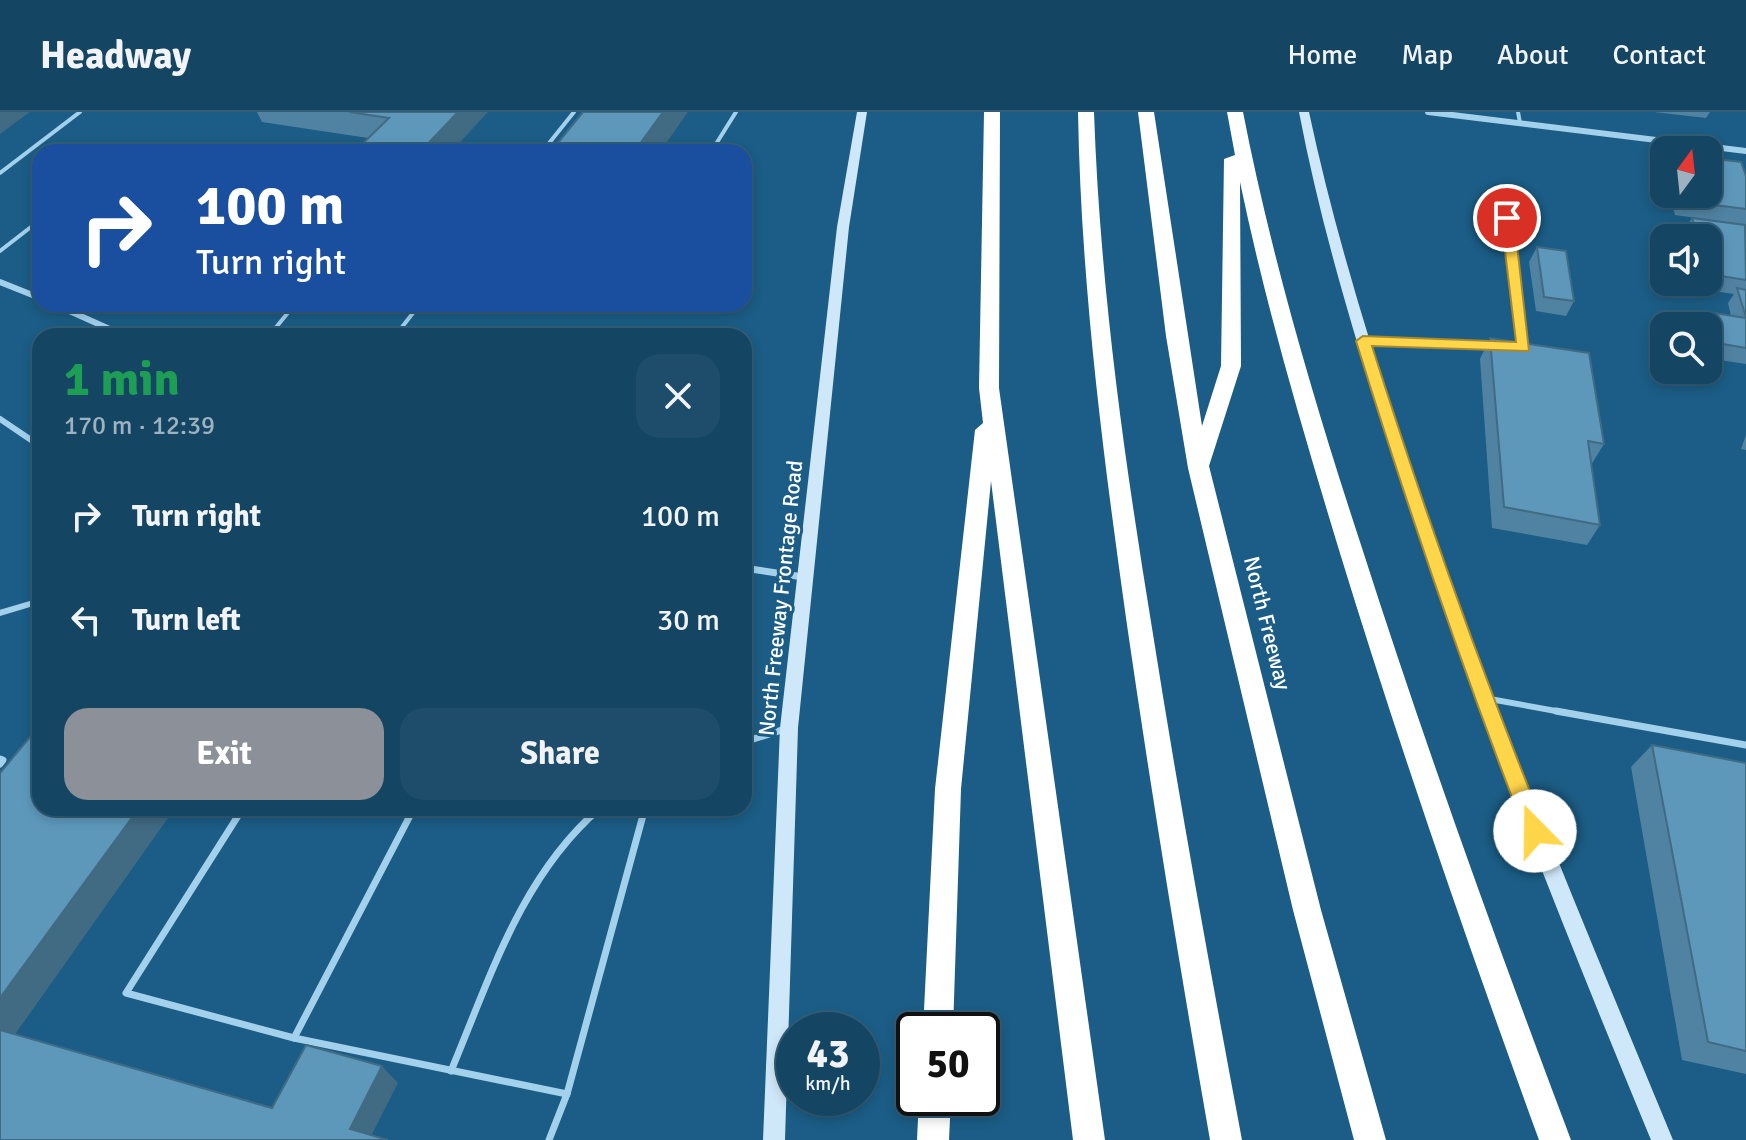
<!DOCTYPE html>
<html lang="en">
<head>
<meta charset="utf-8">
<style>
  :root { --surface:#144664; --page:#1d4d6a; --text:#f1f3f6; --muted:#9db1bf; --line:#335e78; --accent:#8c9099 }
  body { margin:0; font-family:Signika,sans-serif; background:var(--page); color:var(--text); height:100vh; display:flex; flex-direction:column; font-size:30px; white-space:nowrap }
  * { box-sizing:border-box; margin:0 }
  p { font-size:26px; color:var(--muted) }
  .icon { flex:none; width:44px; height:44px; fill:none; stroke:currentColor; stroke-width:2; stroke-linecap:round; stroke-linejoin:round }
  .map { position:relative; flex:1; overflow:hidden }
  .panel { position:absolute; left:32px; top:216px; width:720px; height:488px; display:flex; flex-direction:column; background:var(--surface); border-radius:24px; box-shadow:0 4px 12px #0003,0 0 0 2px var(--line) }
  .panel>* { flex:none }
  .guide { position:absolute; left:32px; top:32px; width:720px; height:168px; border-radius:24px; box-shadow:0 4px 12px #0003,0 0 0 2px var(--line); background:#1a4fa0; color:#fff; overflow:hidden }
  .needle { width:52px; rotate:15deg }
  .tools { position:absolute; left:1650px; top:24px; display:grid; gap:16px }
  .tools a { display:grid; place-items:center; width:72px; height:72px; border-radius:16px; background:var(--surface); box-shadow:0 4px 12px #0003,0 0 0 2px var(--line); font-size:40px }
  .speed { position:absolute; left:776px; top:900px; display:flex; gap:16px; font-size:40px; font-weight:700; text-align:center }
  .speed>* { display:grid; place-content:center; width:104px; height:104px; border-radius:50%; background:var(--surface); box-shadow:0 4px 12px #0003,0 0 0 2px var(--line); line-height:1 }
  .speed small { font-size:20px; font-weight:400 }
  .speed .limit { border:4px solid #111; border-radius:12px; background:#fff; color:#111 }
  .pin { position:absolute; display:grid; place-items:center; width:68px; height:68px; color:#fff; margin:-34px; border:4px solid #fff; border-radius:50%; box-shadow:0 2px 8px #0007 }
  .me { position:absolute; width:88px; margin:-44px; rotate:338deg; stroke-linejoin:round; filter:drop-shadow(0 0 6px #0008) }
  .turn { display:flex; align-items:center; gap:28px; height:168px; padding:0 32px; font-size:36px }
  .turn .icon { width:104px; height:104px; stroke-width:2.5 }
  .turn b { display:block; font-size:56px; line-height:68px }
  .round { display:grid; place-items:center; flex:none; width:84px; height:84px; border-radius:24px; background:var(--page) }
  .head { display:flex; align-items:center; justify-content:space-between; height:136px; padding:0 32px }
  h1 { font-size:48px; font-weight:800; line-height:60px; color:#1e9e55 }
  .primary-button { display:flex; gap:16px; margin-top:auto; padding:16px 32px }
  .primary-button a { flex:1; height:92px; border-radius:24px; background:var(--accent); color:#fff; font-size:32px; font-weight:800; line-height:92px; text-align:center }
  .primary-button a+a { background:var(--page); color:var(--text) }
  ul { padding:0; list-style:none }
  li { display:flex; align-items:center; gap:24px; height:104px; padding:0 32px }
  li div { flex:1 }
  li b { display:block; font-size:30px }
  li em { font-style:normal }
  header { display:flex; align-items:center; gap:48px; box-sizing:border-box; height:112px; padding:0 40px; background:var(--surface); border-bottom:2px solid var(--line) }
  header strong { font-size:38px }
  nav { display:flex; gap:44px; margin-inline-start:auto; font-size:28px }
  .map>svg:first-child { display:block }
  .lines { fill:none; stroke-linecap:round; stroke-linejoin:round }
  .lane-far2 { stroke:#a3d1ec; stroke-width:4 }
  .lane-far1 { stroke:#a3d1ec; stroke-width:6 }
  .lane { stroke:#a3d1ec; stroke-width:7 }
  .street-far1 { stroke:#a3d1ec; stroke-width:6 }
  .street { stroke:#a3d1ec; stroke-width:7 }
  .secondary { fill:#cfe8f9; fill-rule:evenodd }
  .highway { fill:#fff; fill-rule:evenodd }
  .wall { fill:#5083a1 }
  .shaded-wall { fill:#416a83 }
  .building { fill:#5d98bb; stroke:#416a83; stroke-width:2 }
  .route { fill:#ffd54a; stroke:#a68a30; stroke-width:2 }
  .labels { text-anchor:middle; stroke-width:6; stroke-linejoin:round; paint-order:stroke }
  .street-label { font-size:22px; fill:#fff; stroke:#1b5d86 }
</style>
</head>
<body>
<header>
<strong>Headway</strong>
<nav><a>Home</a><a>Map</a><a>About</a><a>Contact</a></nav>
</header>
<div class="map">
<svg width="1746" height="1028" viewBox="0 0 1746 1028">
  <rect width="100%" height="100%" fill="#1b5d86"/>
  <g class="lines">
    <g class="lane-far2">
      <polyline points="1518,0 1520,11"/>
      <polyline points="542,40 574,0"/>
      <polyline points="711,40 736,0"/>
      <polyline points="0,61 80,0"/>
      <polyline points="1507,106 1523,235"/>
      <polyline points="0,139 40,108"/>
      <polyline points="269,224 295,192"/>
      <polyline points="395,224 420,192"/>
      <polyline points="1363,229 1492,234"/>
    </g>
    <g class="lane-far1">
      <polyline points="0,307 40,334"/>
      <polyline points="0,501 40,489"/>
      <polyline points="1490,587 1567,601"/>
    </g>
    <g class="lane">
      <polyline points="1556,599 1746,633"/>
      <polyline points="744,630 785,617"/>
      <polyline points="0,647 3,648 0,652"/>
      <polyline points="243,696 126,881 294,926 567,982 549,1028"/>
      <polyline points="294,926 414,696"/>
      <path d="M 451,959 C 490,866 521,764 600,696"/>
      <polyline points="567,982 645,696"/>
    </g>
    <g class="street-far1">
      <polyline points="1428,0 1746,39"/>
      <polyline points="0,170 40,186"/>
      <polyline points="54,192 125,224"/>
    </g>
    <polyline class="street" points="744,456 803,465"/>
    <g class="secondary">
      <polygon points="857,0 867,0 849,115 798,616 785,1028 763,1028 780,616 837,115"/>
      <path d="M 1299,0 L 1309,0 C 1333,113 1367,223 1403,333 C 1481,569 1578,798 1673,1028 L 1651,1028 C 1557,801 1466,573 1391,338 C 1355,227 1321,115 1299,0 Z"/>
    </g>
    <g class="highway">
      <polygon points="984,0 1000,0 999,276 1105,1028 1073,1028 991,369 961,677 953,918 923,918 935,677 975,318 983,311 979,276"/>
      <path d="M 1078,0 L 1094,0 C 1100,174 1124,345 1152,516 C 1179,687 1210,858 1242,1028 L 1210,1028 C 1180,857 1152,685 1127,513 C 1103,342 1081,173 1078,0 Z"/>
      <path d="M 1138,0 L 1154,0 L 1202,314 L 1221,254 L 1224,47 L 1235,43 L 1227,0 L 1243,0 C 1272,148 1315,293 1362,436 C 1426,636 1497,832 1571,1028 L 1539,1028 C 1468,833 1400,637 1339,438 C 1302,316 1266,195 1240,70 L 1241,254 L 1209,354 L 1321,798 L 1386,1028 L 1354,1028 L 1293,798 L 1188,356 L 1166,224 Z"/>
      <polygon points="919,986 951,986 949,1028 917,1028"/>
    </g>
  </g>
  <g class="wall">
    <polygon points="257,0 488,0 368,26 262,10"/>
    <polygon points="1654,0 1710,0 1706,6"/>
    <polygon points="1746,64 1746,113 1675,103 1669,84 1670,82 1708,82"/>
    <polygon points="1692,106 1746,115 1746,252 1713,247 1708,230 1708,214 1705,214 1714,201 1731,204 1728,191 1734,182 1683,175 1682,170 1708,170 1708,126 1677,126 1681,120 1684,120"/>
    <polygon points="1537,135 1574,189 1566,204 1536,199 1529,150"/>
    <polygon points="1490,226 1604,332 1591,353 1600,413 1587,433 1492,416 1480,247"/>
    <polygon points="1746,323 1746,338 1741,337"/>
    <polygon points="1652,633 1746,651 1746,962 1682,948 1631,655"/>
  </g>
  <g class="shaded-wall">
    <polygon points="0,0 30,0 0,22"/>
    <polygon points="458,0 488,0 451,40 420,40"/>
    <polygon points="663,0 688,0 660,40 634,40"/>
    <polygon points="139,696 175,696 9,931 0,925 0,886"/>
    <polygon points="382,954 398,971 369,1028 350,1017"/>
  </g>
  <g class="building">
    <polygon points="349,0 458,0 420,40 354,40 389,6"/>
    <polygon points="583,0 663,0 634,40 569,40 552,38"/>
    <polygon points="1708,46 1741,50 1746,64 1746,97 1683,89 1681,82 1708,82"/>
    <polygon points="1692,106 1745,113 1746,168 1708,162 1708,126 1682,126 1681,120 1697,122"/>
    <polygon points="1537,135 1566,139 1574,189 1544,185"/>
    <polygon points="1737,176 1746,178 1746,205"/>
    <polygon points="1714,201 1746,206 1746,236 1723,232"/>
    <polygon points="1490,226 1589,241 1604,332 1588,329 1600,413 1504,395"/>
    <polygon points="40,613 40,696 139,696 0,886 0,661"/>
    <polygon points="1652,633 1746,651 1746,939 1708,930"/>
    <polygon points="0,918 272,996 306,933 382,954 350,1017 388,1028 0,1028"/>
  </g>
  <path class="route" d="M 1507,102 L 1514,106 L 1529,239 L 1372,234 C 1424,398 1481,559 1546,719 L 1543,725 L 1535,728 L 1528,725 L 1525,719 C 1462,557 1407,394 1356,229 L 1363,224 L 1516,230 L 1501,106 Z"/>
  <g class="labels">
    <g class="street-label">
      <text transform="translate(780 486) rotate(-84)" y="8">North Freeway Frontage Road</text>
      <text transform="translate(1268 511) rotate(76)" y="8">North Freeway</text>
    </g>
  </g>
</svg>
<div class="tools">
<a><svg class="needle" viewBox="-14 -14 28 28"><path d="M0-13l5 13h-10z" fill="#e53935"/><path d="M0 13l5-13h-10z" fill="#9db1bf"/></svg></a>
<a><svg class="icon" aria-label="sound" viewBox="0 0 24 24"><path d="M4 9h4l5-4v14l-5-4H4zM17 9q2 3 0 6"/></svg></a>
<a><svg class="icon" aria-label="search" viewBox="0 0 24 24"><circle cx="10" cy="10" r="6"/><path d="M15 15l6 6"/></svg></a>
</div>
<div class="speed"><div>43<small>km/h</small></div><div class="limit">50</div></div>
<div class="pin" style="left:1507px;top:106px;background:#d93025"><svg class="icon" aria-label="arrive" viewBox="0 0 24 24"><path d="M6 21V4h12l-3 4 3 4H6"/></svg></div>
<svg class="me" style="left:1535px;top:719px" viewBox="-20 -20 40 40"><circle r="19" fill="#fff"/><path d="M0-13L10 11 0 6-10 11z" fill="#ffd54a"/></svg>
<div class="guide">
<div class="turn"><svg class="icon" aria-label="right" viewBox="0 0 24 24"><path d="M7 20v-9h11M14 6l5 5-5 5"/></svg><div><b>100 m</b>Turn right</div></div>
</div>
<section class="panel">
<div class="head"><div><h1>1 min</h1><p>170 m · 12:39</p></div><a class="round"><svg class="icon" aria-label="close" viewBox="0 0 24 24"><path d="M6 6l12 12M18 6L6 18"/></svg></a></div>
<ul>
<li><svg class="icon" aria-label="right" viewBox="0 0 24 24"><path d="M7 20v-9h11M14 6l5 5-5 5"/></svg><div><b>Turn right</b></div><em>100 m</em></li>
<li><svg class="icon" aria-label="left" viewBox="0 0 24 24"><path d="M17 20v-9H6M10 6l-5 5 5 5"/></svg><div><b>Turn left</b></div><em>30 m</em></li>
</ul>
<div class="primary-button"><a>Exit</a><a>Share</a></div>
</section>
</div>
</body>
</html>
